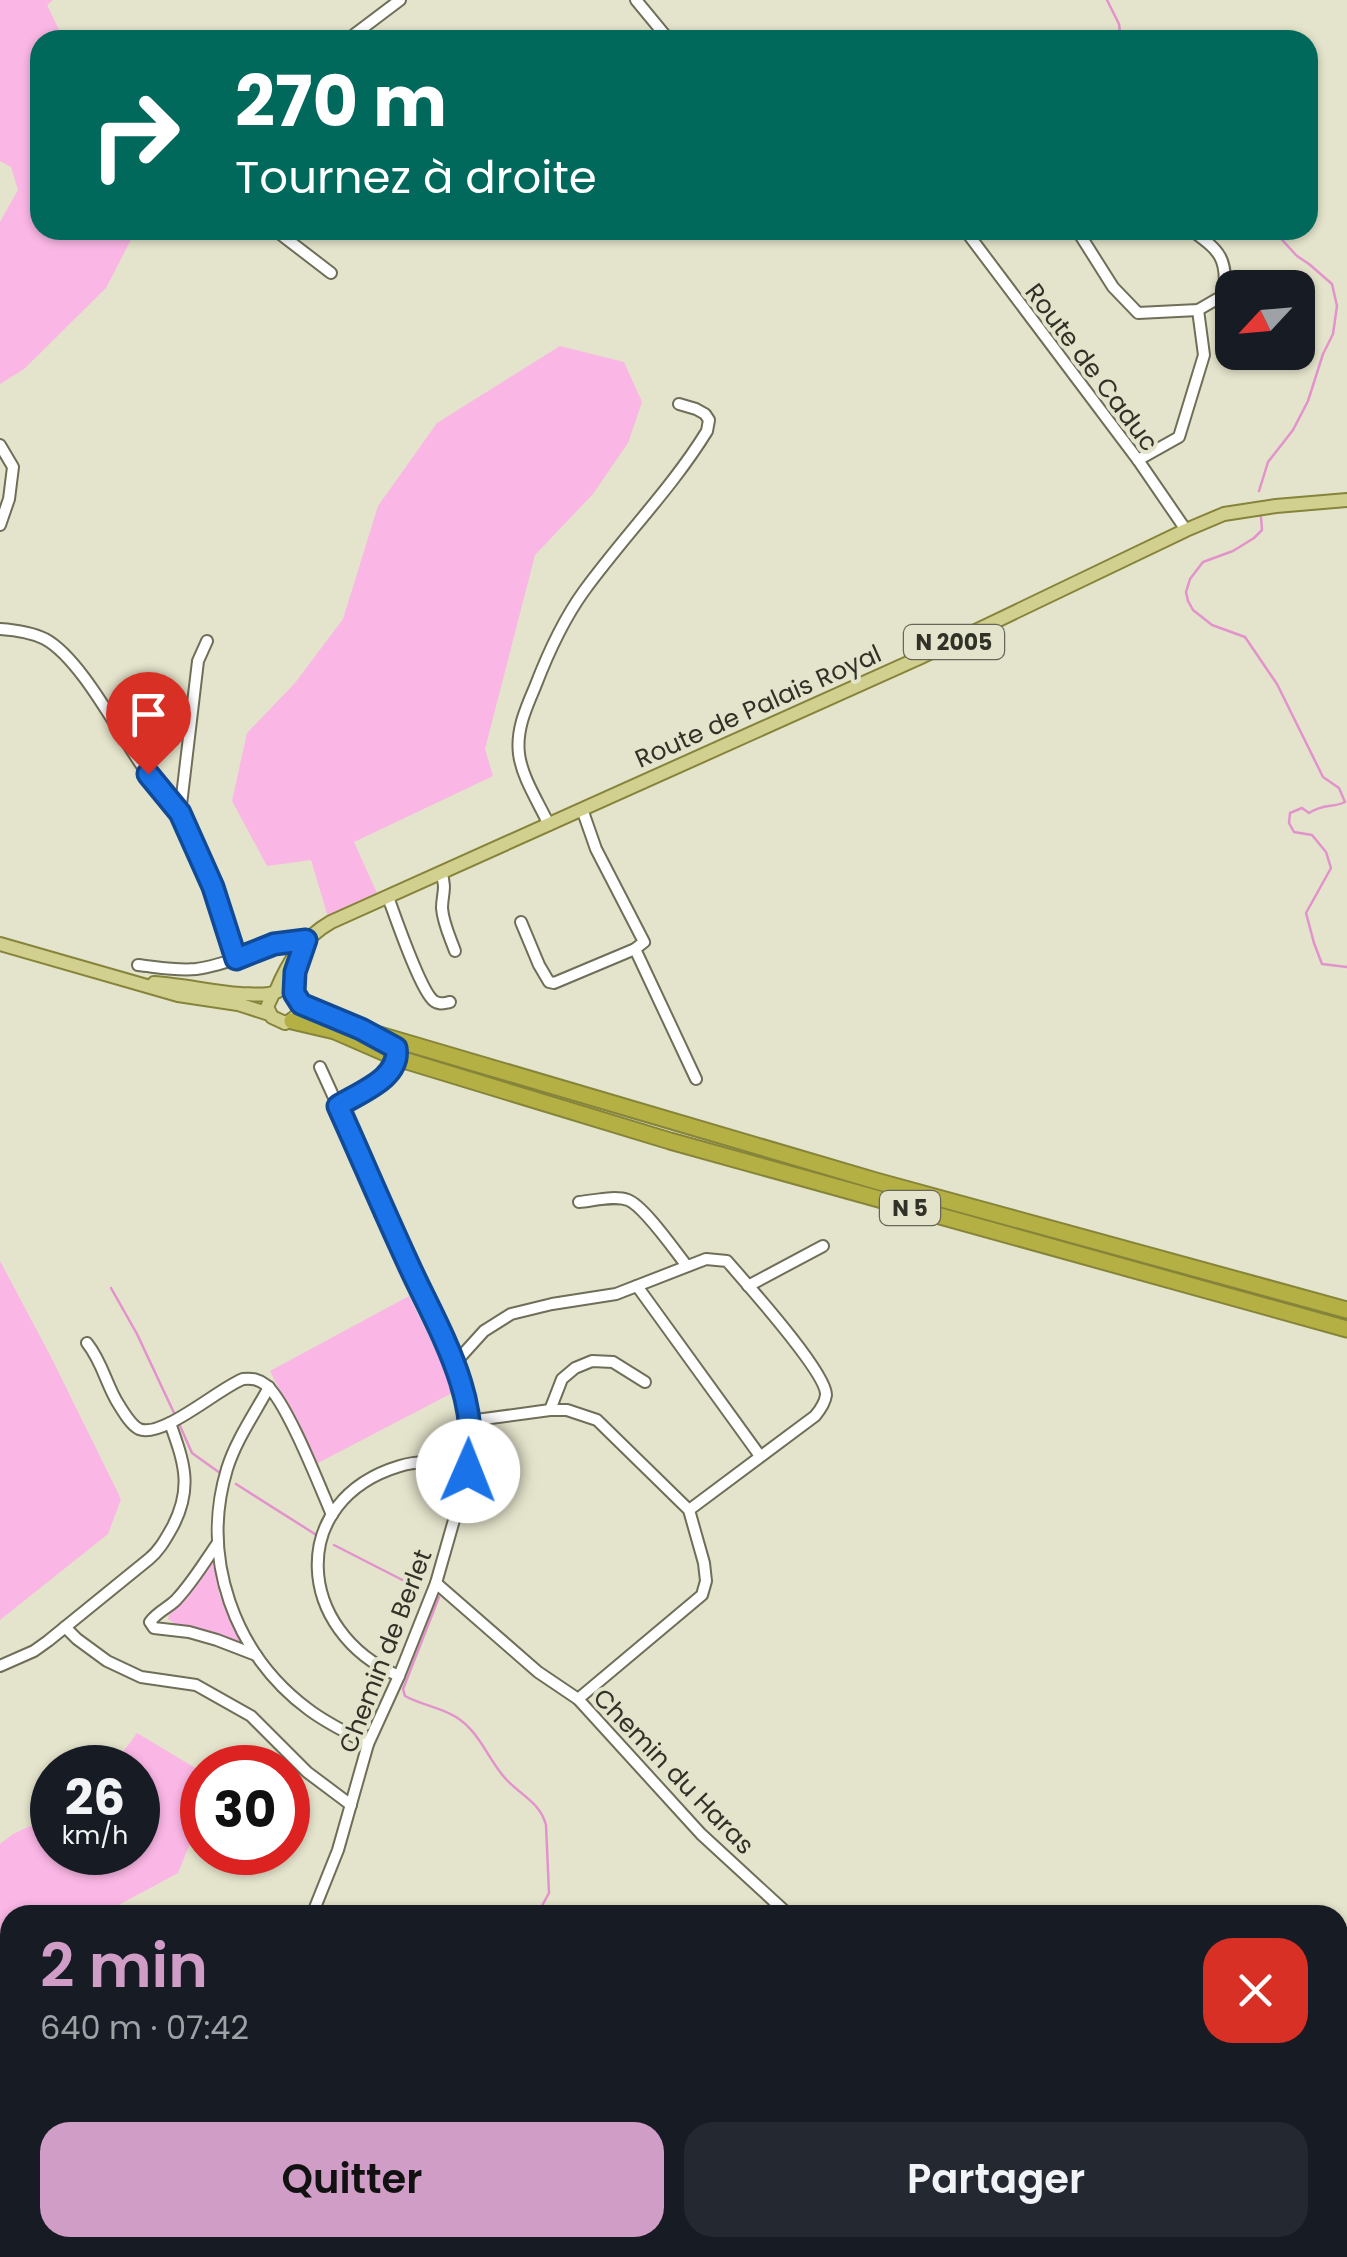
<!DOCTYPE html>
<html lang="fr">
<head>
<meta charset="utf-8">
<style>
  :root { --surface:#171b24; --page:#242831; --text:#f1f3f6; --muted:#9ea1a6; --accent:#d09dc7 }
  body { margin:0; font-family:Poppins,sans-serif; background:var(--page); color:var(--text); height:100vh; display:flex; flex-direction:column; font-size:38px; white-space:nowrap }
  * { box-sizing:border-box; margin:0 }
  p { font-size:32px; color:var(--muted) }
  .icon { flex:none; width:55px; height:55px; fill:none; stroke:currentColor; stroke-width:2; stroke-linecap:round; stroke-linejoin:round }
  .map { position:relative; flex:1; overflow:hidden }
  .drawer { position:absolute; left:0px; top:1905px; width:1348px; height:352px; display:flex; flex-direction:column; background:var(--surface); border-radius:30px 30px 0 0; box-shadow:0 2px 8px #0004 }
  .drawer>* { flex:none }
  .guide { position:absolute; left:30px; top:30px; width:1288px; height:210px; border-radius:30px; box-shadow:0 2px 8px #0004; background:#00695c; color:#fff; overflow:hidden }
  .needle { width:65px; rotate:244deg }
  .buttons { position:absolute; left:1215px; top:270px; display:grid; gap:20px }
  .buttons a { display:grid; place-items:center; width:100px; height:100px; border-radius:20px; background:var(--surface); box-shadow:0 2px 8px #0004; font-size:50px }
  .speed { position:absolute; left:30px; top:1745px; display:flex; gap:20px; font-size:50px; font-weight:700; text-align:center }
  .speed>* { display:grid; place-content:center; width:130px; height:130px; border-radius:50%; background:var(--surface); box-shadow:0 2px 8px #0004; line-height:1 }
  .speed small { font-size:25px; font-weight:400 }
  .speed .limit { border:15px solid #d22; background:#fff; color:#111 }
  .pin { position:absolute; display:grid; place-items:center; width:85px; height:85px; color:#fff; margin:-102px -42px; border-radius:50% 50% 50% 0; rotate:-45deg; box-shadow:0 0 10px #0007 }
  .pin .icon { rotate:45deg }
  .me { position:absolute; width:110px; margin:-55px; rotate:1deg; stroke-linejoin:round; filter:drop-shadow(0 0 8px #0008) }
  .turn { display:flex; align-items:center; gap:35px; height:210px; padding:0 40px; font-size:45px }
  .turn .icon { width:130px; height:130px; stroke-width:2.5 }
  .turn b { display:block; font-size:70px; line-height:85px }
  .round { display:grid; place-items:center; flex:none; width:105px; height:105px; border-radius:30px; background:var(--page) }
  .overview { display:flex; align-items:center; justify-content:space-between; height:170px; padding:0 40px }
  h1 { font-size:60px; font-weight:600; line-height:75px; color:var(--accent) }
  .button { display:flex; gap:20px; margin-top:auto; padding:20px 40px }
  .button a { flex:1; height:115px; border-radius:30px; background:var(--accent); color:#111; font-size:40px; font-weight:600; line-height:115px; text-align:center }
  .button a+a { background:var(--page); color:var(--text) }
  .map>svg:first-child { display:block }
  .green { fill:#fab6e5 }
  .lines { fill:none; stroke-linecap:round; stroke-linejoin:round }
  .stream { stroke:#e293cb; stroke-width:2.5 }
  .minor-casing { stroke:#6e6e59; stroke-width:14 }
  .major-casing { stroke:#86843a; stroke-width:16 }
  .highway-casing { stroke:#86843a; stroke-width:19 }
  .minor { stroke:#fff; stroke-width:10 }
  .major { stroke:#d2d08f; stroke-width:12 }
  .highway { stroke:#b4b044; stroke-width:15 }
  .route-casing { stroke:#114b97; stroke-width:25 }
  .route { stroke:#1a73e8; stroke-width:18 }
  .labels { text-anchor:middle; stroke-width:8; stroke-linejoin:round; paint-order:stroke }
  .shield { fill:#e4e4cc; stroke:#676759; stroke-width:2.5 }
  .shield-label { font-size:22px; font-weight:bold; fill:#313128 }
  .street-label { font-size:25px; fill:#313128; stroke:#e4e4cc }
</style>
</head>
<body>
<div class="map">
<svg width="1347" height="2257" viewBox="0 0 1347 2257">
  <rect width="100%" height="100%" fill="#e4e4cc"/>
  <g class="green">
    <polygon points="0,0 53,0 47,5 64,40 40,40 40,230 136,230 106,288 24,369 0,384 0,222 18,190 11,167 0,161"/>
    <polygon points="560,346 624,362 642,402 628,443 593,494 535,555 485,749 493,776 354,842 377,893 328,917 311,860 267,866 232,801 247,733 295,683 343,619 378,506 437,423"/>
    <polygon points="0,1261 51,1357 121,1499 108,1534 0,1620"/>
    <polygon points="409,1296 456,1391 316,1464 270,1371"/>
    <polygon points="216,1558 219,1594 242,1642 210,1631 176,1625 168,1619 170,1611 191,1591"/>
    <polygon points="137,1733 202,1772 202,1814 178,1873 100,1915 10,1915 10,2050 0,2073 0,1844 13,1834 52,1816 52,1852 138,1852 138,1768 112,1767"/>
    <polygon points="471,2248 642,2248 633,2257 468,2257"/>
  </g>
  <g class="lines">
    <g class="stream">
      <polyline points="1107,0 1119,24 1121,40"/>
      <polyline points="1259,491 1268,462 1293,430 1308,401 1323,354 1333,334 1337,306 1332,284 1309,264 1297,256 1273,230"/>
      <path d="M 1261,517 L 1262,530 L 1254,538 L 1233,551 L 1203,562 L 1190,579 L 1186,592 L 1188,601 L 1193,610 L 1212,625 L 1245,637 L 1277,684 L 1323,777 L 1339,788 L 1345,802 C 1333,808 1324,803 1309,813 L 1302,808 L 1290,813 L 1289,823 L 1294,832 L 1312,835 L 1326,852 L 1331,868 L 1306,913 L 1314,943 L 1322,964 L 1347,967"/>
      <polyline points="111,1288 137,1334 175,1415"/>
      <polyline points="180,1426 192,1453 220,1473"/>
      <polyline points="236,1484 318,1536"/>
      <polyline points="334,1545 420,1589"/>
      <path d="M 439,1597 L 403,1689 L 405,1696 C 421,1705 440,1707 456,1717 C 479,1731 488,1759 505,1778 C 520,1795 540,1802 546,1825 L 549,1893 L 537,1915"/>
      <polyline points="96,2248 98,2257"/>
      <polyline points="263,2248 272,2257"/>
      <polyline points="356,2257 366,2248"/>
    </g>
    <defs>
      <g id="minor">
        <polyline points="636,0 669,40"/>
        <polyline points="1060,37 1062,40"/>
        <polyline points="347,40 400,0"/>
        <polyline points="275,230 331,273"/>
        <polyline points="965,230 1138,460 1186,530"/>
        <path d="M 1077,230 L 1113,287 L 1138,313 L 1198,310 L 1224,295 C 1228,258 1220,251 1191,230"/>
        <polyline points="0,445 13,467 9,499 0,525"/>
        <polyline points="1138,460 1179,437 1204,355 1198,310"/>
        <path d="M 0,629 C 15,630 31,632 45,639 C 82,659 121,738 147,773 C 157,787 172,800 181,815 C 206,860 221,910 237,959"/>
        <polyline points="180,813 198,661 207,641"/>
        <path d="M 549,825 C 539,803 522,778 519,754 C 516,730 526,708 535,687 C 548,653 563,620 584,591 C 624,536 672,488 707,431 L 709,420 L 705,414 L 696,409 L 679,404"/>
        <path d="M 441,873 C 447,887 442,895 442,908 C 443,923 450,937 455,951"/>
        <path d="M 388,897 C 395,916 421,992 434,1001 C 439,1005 444,1003 450,1002"/>
        <polyline points="521,922 539,965 549,982 554,983 635,949 644,942 596,849 582,809"/>
        <polyline points="635,949 696,1079"/>
        <path d="M 138,965 C 157,967 177,971 196,969 C 234,964 268,943 306,940"/>
        <path d="M 338,1105 C 360,1092 388,1082 397,1058"/>
        <path d="M 579,1202 C 593,1201 614,1195 628,1200 C 644,1206 675,1251 687,1266"/>
        <polyline points="637,1286 760,1456"/>
        <polyline points="748,1286 823,1246"/>
        <path d="M 87,1343 C 103,1363 106,1385 119,1405 C 124,1413 131,1425 139,1429 C 162,1439 219,1388 243,1379 C 252,1378 258,1379 266,1385 C 286,1400 320,1487 332,1515"/>
        <path d="M 455,1363 L 484,1331 L 511,1314 L 552,1304 L 616,1294 L 706,1259 L 727,1261 C 745,1282 827,1373 826,1395 C 825,1403 820,1410 815,1416 L 689,1510"/>
        <path d="M 269,1387 C 255,1413 236,1440 227,1469 C 200,1558 234,1654 308,1709 C 326,1723 348,1733 368,1744"/>
        <polyline points="550,1410 562,1379 575,1368 592,1361 613,1362 645,1382"/>
        <polyline points="469,1421 550,1410 567,1410 597,1420 689,1510 704,1563 706,1581 702,1595 578,1699"/>
        <polyline points="446,1463 468,1432"/>
        <path d="M 217,1544 C 204,1563 192,1583 176,1600 C 168,1608 157,1612 150,1622 L 154,1628 L 189,1632 L 217,1640 L 256,1655"/>
        <polyline points="436,1583 538,1672 578,1699 701,1834 789,1915"/>
        <polyline points="65,1627 77,1639 107,1661 141,1677 196,1685 251,1716 307,1772 351,1805"/>
        <path d="M 0,1666 L 34,1651 L 48,1641 L 149,1559 C 160,1550 166,1538 173,1526 C 193,1487 184,1462 170,1423"/>
        <path d="M 399,1676 C 295,1632 286,1500 400,1466 C 422,1459 447,1463 469,1463"/>
        <polyline points="312,1915 338,1850 368,1744 399,1676 436,1583 468,1471 469,1421 466,1397 455,1363 320,1067"/>
        <polyline points="193,2257 197,2248"/>
      </g>
      <g id="major">
        <polyline points="0,944 178,995 238,1004 269,1014"/>
        <path d="M 154,983 C 184,985 212,992 241,994 C 251,994 264,996 273,993 C 282,991 278,987 288,990 C 309,995 302,1018 285,1023 L 272,1017 L 267,1007 L 273,994"/>
        <path d="M 276,991 C 288,962 303,938 331,922 L 919,658 L 1186,530 L 1224,514 L 1276,506 L 1347,500"/>
        <polyline points="294,993 295,972 299,956"/>
      </g>
      <g id="highway">
        <polyline points="301,1004 356,1028 876,1181 1347,1310"/>
        <polyline points="292,1021 335,1031 397,1058 670,1141 1347,1329"/>
      </g>
    </defs>
    <use href="#minor" class="minor-casing"/>
    <use href="#major" class="major-casing"/>
    <use href="#highway" class="highway-casing"/>
    <use href="#minor" class="minor"/>
    <use href="#major" class="major"/>
    <use href="#highway" class="highway"/>
  </g>
  <g class="lines">
    <defs>
      <path id="route" d="M 148,774 L 180,813 L 213,887 L 236,959 L 274,944 L 306,940 L 295,972 L 294,993 L 301,1004 L 361,1029 L 396,1048 C 401,1078 360,1092 338,1106 C 361,1157 383,1209 407,1261 C 436,1326 482,1395 468,1471"/>
    </defs>
    <use href="#route" class="route-casing"/>
    <use href="#route" class="route"/>
  </g>
  <g class="labels">
    <g class="shield">
      <rect x="904" y="625" width="100" height="34" rx="8"/>
      <rect x="880" y="1191" width="60" height="34" rx="8"/>
    </g>
    <g class="shield-label">
      <text x="954" y="650">N 2005</text>
      <text x="910" y="1216">N 5</text>
    </g>
    <g class="street-label">
      <text transform="translate(1092 367) rotate(53)" y="9">Route de Caduc</text>
      <text transform="translate(758 706) rotate(-24)" y="9">Route de Palais Royal</text>
      <text transform="translate(385 1651) rotate(-69)" y="9">Chemin de Berlet</text>
      <text transform="translate(674 1771) rotate(46)" y="9">Chemin du Haras</text>
    </g>
  </g>
</svg>
<div class="buttons">
<a><svg class="needle" viewBox="-14 -14 28 28"><path d="M0-13l5 13h-10z" fill="#e53935"/><path d="M0 13l5-13h-10z" fill="#9ea1a6"/></svg></a>
</div>
<div class="speed"><div>26<small>km/h</small></div><div class="limit">30</div></div>
<div class="pin" style="left:148px;top:774px;background:#d93025"><svg class="icon" aria-label="arrive" viewBox="0 0 24 24"><path d="M6 21V4h12l-3 4 3 4H6"/></svg></div>
<svg class="me" style="left:468px;top:1471px" viewBox="-20 -20 40 40"><circle r="19" fill="#fff"/><path d="M0-13L10 11 0 6-10 11z" fill="#1a73e8"/></svg>
<div class="guide">
<div class="turn"><svg class="icon" aria-label="right" viewBox="0 0 24 24"><path d="M7 20v-9h11M14 6l5 5-5 5"/></svg><div><b>270 m</b>Tournez à droite</div></div>
</div>
<section class="drawer">
<div class="overview"><div><h1>2 min</h1><p>640 m · 07:42</p></div><a class="round" style="background:#d93025;color:#fff"><svg class="icon" aria-label="close" viewBox="0 0 24 24"><path d="M6 6l12 12M18 6L6 18"/></svg></a></div>
<div class="button"><a>Quitter</a><a>Partager</a></div>
</section>
</div>
</body>
</html>
